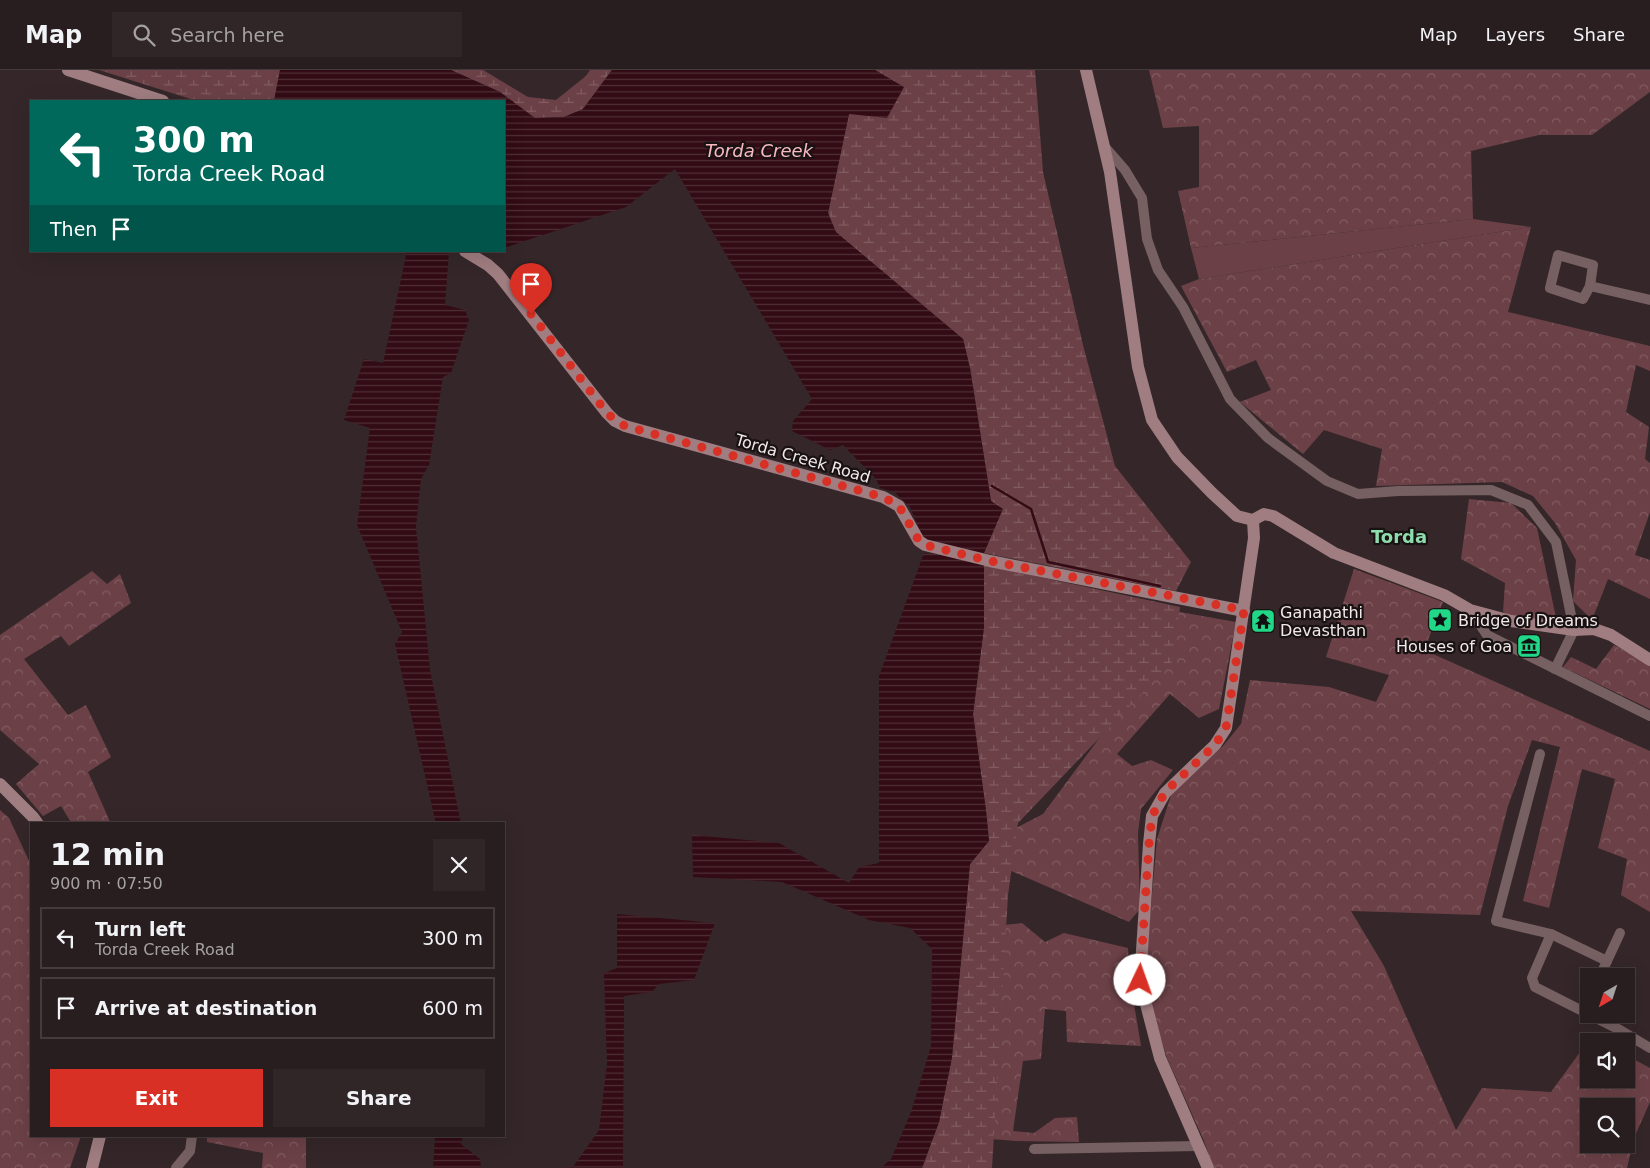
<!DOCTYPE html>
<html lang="en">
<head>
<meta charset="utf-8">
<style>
  :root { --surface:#281d1f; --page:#302628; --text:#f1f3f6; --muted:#a5a2a4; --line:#443b3d; --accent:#d93025 }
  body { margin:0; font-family:"DejaVu Sans",sans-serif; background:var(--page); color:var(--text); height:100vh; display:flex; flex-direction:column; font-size:19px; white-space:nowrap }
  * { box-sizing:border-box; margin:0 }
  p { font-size:16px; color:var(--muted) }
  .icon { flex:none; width:28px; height:28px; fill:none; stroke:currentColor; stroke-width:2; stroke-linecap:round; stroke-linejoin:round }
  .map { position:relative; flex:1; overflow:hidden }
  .side { position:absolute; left:30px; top:752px; width:475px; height:315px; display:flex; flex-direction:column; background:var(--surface); border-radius:0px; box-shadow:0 5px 20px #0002,0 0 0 1px var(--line) }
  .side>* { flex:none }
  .top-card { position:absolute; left:30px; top:30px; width:475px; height:152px; border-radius:0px; box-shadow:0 5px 20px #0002,0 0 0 1px var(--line); background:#00695c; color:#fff; overflow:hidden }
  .needle { width:32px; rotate:219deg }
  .fabs { position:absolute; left:1580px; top:898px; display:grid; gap:10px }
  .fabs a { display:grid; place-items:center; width:55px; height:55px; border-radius:0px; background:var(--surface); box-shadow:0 5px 20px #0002,0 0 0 1px var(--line); font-size:25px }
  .pin { position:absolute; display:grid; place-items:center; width:42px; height:42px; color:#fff; margin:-51px -21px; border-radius:50% 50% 50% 0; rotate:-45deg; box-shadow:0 0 5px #0007 }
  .pin .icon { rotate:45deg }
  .me { position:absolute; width:55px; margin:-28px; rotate:3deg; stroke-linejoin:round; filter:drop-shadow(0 0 4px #0008) }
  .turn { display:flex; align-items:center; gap:18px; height:105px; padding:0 20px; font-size:22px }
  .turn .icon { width:65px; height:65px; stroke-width:2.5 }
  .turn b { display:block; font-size:35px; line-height:42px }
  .then { display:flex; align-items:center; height:48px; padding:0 20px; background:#0003; gap:10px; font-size:19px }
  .round { display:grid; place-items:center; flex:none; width:52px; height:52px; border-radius:0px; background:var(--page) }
  .overview { display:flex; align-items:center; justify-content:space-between; height:85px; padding:0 20px }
  h1 { font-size:30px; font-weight:800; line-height:38px }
  .button { display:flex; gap:10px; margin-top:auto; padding:10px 20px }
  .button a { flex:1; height:58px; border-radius:0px; background:var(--accent); color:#fff; font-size:20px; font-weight:800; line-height:58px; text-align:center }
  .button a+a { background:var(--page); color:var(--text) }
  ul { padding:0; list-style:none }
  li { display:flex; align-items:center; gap:15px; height:62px; margin:0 10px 8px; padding:0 10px; border:2px solid var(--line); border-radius:0px }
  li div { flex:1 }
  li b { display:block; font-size:19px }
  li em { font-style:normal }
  header { display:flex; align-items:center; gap:30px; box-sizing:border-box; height:70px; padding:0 25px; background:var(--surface); border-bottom:1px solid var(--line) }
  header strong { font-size:24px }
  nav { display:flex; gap:28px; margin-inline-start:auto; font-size:18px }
  .search { width:350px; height:45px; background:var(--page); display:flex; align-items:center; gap:12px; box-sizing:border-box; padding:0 18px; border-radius:0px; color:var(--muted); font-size:19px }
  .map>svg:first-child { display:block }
  .grass { fill:#6b4147 }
  .forest { fill:url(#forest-crowns); fill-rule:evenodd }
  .wetland { fill:url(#wetland-marsh) }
  .water { fill:url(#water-rules) }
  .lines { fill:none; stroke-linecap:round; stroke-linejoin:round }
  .stream { stroke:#320b14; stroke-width:2.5 }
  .street { stroke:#766062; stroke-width:10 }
  .secondary { stroke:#9f7d81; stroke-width:12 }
  .route { stroke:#d93025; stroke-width:9; stroke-dasharray:0 16.2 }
  .labels { text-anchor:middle; stroke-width:4.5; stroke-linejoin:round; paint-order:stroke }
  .street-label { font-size:16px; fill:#f2e8e9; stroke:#181212 }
  .poi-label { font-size:16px; fill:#f2e8e9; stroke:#181212; text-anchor:start }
  .water-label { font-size:18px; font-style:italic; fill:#f8b8c0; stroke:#181212 }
  .neighbourhood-label { font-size:18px; font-weight:bold; fill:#8edbad; stroke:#181212 }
</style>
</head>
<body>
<header>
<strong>Map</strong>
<div class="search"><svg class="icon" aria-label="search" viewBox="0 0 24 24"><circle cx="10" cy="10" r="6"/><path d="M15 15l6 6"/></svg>Search here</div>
<nav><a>Map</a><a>Layers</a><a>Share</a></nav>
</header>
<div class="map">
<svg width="1650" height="1098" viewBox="0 0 1650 1098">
  <defs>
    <pattern id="forest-crowns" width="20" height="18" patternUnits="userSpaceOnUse" patternTransform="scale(1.25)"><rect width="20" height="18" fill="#6b4147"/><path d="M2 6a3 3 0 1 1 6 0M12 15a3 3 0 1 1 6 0" fill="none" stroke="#815c62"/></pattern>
    <pattern id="wetland-marsh" width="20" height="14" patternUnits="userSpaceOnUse" patternTransform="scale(1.25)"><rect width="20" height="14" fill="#6b4147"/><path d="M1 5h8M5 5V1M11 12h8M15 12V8" fill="none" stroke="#815c62"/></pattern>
    <pattern id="water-rules" width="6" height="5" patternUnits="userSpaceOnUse" patternTransform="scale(1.25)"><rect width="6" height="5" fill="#320b14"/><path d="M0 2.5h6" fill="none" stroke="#502f36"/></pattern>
  </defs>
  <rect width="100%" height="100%" fill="#352729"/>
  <polygon class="grass" points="1473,149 1531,157 1199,209 1191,178"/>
  <g class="forest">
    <polygon points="1149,0 1650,0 1650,22 1592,65 1539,65 1471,81 1473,149 1191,178 1178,121 1199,117 1199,56 1163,58"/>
    <polygon points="1531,157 1508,242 1650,276 1650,301 1636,295 1626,342 1649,357 1645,389 1650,393 1650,442 1635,485 1650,490 1650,529 1608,509 1592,550 1573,531 1576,490 1555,453 1533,426 1502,412 1376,416 1382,379 1324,360 1303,384 1240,332 1271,320 1256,290 1227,302 1181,216 1199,209"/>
    <polygon points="1469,429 1511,433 1537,458 1558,557 1512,547 1503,542 1505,513 1461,489"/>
    <path d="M 1354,499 L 1443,532 L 1424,580 L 1650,681 L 1650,842 L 1621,825 L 1627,789 L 1598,778 L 1615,709 L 1582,699 L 1549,838 L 1523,831 L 1560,677 L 1532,670 L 1508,736 L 1480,845 L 1351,841 L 1384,896 L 1456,1060 L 1482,1018 L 1551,1022 L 1591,967 L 1600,971 L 1589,971 L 1589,1009 L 1626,1009 L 1626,985 L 1650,998 L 1650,1032 L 1634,1068 L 1627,1098 L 1213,1098 L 1204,1071 L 1167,988 L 1144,913 L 1157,769 L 1172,722 L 1223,676 L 1241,654 L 1250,610 L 1329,617 L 1376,632 L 1389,605 L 1326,587 ZM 1589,1036 L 1626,1036 L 1626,1074 L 1589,1074 Z"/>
    <polygon points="92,501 107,514 120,504 131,533 69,576 61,566 24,589 68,645 86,635 111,687 88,702 111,754 72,754 61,736 43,746 16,714 39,694 0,660 0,565"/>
    <polygon points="1163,539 1236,552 1219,639 1199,648 1170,624 1117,684 1132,696 1151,690 1173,700 1141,739 1138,763 1140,839 1129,852 1009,800 1012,760 1043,744 1109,655"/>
    <polygon points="1614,575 1650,595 1650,639 1563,597 1571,587 1596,599"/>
    <polygon points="0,740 9,748 31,795 31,1066 81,1066 70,1098 0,1098"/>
    <polygon points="1022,853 1045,872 1064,863 1128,878 1131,916 1141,976 1067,972 1066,941 1045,939 1041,989 1023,991 1013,1061 1034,1063 1055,1048 1077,1047 1079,1072 1016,1071 991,1069 991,1010 1003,908 1004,855"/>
    <polygon points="207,1066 306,1066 306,1098 262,1098 263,1083 207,1072"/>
  </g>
  <g class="wetland">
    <polygon points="99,0 280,0 274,31 197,31"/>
    <polygon points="451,0 483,0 528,27 556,30 586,6 590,0 612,0 583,39 564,47 534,48 500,22"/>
    <polygon points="875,0 1035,0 1043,102 1083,275 1115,396 1191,492 1176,521 984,483 1002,439 991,431 970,298 963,269 835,162 828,143 849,44 903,17"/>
    <polygon points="983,495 1180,537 1173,591 1018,753 1008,825 992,1098 922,1098 939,1052 952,987 970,794 989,771 986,741 973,644 984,557"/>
  </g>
  <g class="water">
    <polygon points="280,0 451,0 500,22 535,48 564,47 583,39 612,0 875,0 904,17 887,48 849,44 828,143 836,162 963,269 970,298 991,431 1003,439 984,483 984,557 973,644 986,741 989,771 970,794 952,987 939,1052 922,1098 881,1098 891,1089 911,1042 931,976 932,879 910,858 869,850 782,812 693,807 692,765 779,773 849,813 859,797 879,793 879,606 924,483 945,485 923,468 910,437 894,422 880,418 876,409 843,375 830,380 792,361 793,351 812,329 675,99 626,137 504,178 504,31 274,31"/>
    <polygon points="407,181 449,181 445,235 465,240 469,250 451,303 443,307 429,395 421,409 416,457 430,600 461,754 436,754 395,574 402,562 357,455 370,358 344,350 364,289 383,293"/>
    <polygon points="617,844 715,853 694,910 659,914 652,922 624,926 623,1098 562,1098 573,1097 599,1060 607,994 604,903 617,898"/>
    <polygon points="435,1066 463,1066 461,1074 480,1089 481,1098 433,1098"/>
  </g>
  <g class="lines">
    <polyline class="stream" points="992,416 1031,439 1048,492 1160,516"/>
    <g class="street">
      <polyline points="1105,77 1125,100 1142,128 1147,169 1158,200 1183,237 1230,329 1268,368 1327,411 1358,424 1398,421 1491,420 1528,435 1556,472 1574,560 1555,599"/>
      <polygon points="1558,185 1593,195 1590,216 1583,229 1550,218"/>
      <polyline points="1590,216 1650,230"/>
      <polyline points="1470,540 1487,565 1650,646"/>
      <polyline points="1540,684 1496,851 1551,864 1532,908 1535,917 1620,960 1650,978"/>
      <polyline points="1551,864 1607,891 1620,863"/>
      <polyline points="1600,906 1607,891"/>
      <polyline points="1585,942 1589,933"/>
      <polyline points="1034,1079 1198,1076"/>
      <polyline points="176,1098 190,1081 192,1066"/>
    </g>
    <g class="secondary">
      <polyline points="68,0 163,31"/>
      <polyline points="1086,0 1110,102 1138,297 1152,350 1177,387 1212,423 1237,446 1253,450 1264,444 1273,446 1334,483 1444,525 1470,540 1511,551 1574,560 1594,559 1611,565 1650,590"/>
      <polyline points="465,181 488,195 498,204 607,343 615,351 625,356 883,427 899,436 919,471 925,475 990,491 1244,541"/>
      <polyline points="0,714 33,747 38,754"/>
      <polyline points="92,1098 100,1066"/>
      <polyline points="1208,1098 1160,988 1140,911 1149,774 1152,746 1165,723 1215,675 1226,658 1254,468 1253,450"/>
    </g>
  </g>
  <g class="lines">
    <polyline class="route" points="531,244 607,343 616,351 625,356 883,427 899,436 919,471 925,475 990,491 1244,540 1226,658 1215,675 1165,722 1152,746 1149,774 1140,910"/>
  </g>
  <defs>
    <symbol id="sight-square" viewBox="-11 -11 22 22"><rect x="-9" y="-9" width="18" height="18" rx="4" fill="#20d887" stroke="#181212"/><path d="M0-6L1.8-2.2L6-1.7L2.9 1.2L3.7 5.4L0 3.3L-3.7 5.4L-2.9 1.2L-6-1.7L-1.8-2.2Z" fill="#111"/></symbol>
    <symbol id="temple-square" viewBox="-11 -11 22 22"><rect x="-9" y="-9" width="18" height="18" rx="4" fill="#20d887" stroke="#181212"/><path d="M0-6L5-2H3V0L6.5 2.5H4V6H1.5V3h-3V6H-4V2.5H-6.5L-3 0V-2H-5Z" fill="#111"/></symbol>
    <symbol id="museum-square" viewBox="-11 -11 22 22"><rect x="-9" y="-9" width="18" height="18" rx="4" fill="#20d887" stroke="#181212"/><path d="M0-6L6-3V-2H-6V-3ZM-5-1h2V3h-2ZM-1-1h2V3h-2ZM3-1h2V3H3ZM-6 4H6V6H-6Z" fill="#111"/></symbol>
  </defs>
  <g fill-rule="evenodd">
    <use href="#sight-square" x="1426" y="536" width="28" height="28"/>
    <use href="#temple-square" x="1249" y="537" width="28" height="28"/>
    <use href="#museum-square" x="1515" y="562" width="28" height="28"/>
  </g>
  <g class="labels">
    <g class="street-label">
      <text transform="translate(803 388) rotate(16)" y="6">Torda Creek Road</text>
    </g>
    <g class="poi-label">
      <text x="1280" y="548">Ganapathi<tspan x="1280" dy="18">Devasthan</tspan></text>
      <text x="1458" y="556">Bridge of Dreams</text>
      <text x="1512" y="582" text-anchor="end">Houses of Goa</text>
    </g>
    <g class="water-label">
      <text x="759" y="87">Torda Creek</text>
    </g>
    <g class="neighbourhood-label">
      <text x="1399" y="473">Torda</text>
    </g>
  </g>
</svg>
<div class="fabs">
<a><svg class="needle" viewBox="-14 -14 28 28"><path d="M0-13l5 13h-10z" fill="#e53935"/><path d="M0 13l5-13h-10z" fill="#a5a2a4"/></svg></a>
<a><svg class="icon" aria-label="sound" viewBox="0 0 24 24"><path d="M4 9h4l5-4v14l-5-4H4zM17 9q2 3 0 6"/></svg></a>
<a><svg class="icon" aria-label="search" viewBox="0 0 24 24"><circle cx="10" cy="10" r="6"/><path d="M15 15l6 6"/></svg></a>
</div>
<div class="pin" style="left:531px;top:244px;background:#d93025"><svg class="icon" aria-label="arrive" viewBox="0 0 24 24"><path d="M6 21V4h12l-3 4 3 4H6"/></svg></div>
<svg class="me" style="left:1140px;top:910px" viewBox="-20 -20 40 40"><circle r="19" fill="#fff"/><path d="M0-13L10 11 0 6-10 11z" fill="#d93025"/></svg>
<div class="top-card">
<div class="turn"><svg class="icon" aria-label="left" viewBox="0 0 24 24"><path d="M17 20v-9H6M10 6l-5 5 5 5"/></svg><div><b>300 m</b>Torda Creek Road</div></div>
<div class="then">Then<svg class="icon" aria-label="arrive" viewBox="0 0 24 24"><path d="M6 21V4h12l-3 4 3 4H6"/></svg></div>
</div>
<section class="side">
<div class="overview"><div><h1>12 min</h1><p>900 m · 07:50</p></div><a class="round"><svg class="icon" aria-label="close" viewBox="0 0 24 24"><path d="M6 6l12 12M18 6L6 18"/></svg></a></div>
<ul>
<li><svg class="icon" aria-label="left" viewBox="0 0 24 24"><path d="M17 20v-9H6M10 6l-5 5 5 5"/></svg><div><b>Turn left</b><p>Torda Creek Road</p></div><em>300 m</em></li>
<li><svg class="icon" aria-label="arrive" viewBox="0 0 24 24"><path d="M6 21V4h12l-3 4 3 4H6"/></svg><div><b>Arrive at destination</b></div><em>600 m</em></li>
</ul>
<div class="button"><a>Exit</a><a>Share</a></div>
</section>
</div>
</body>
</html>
